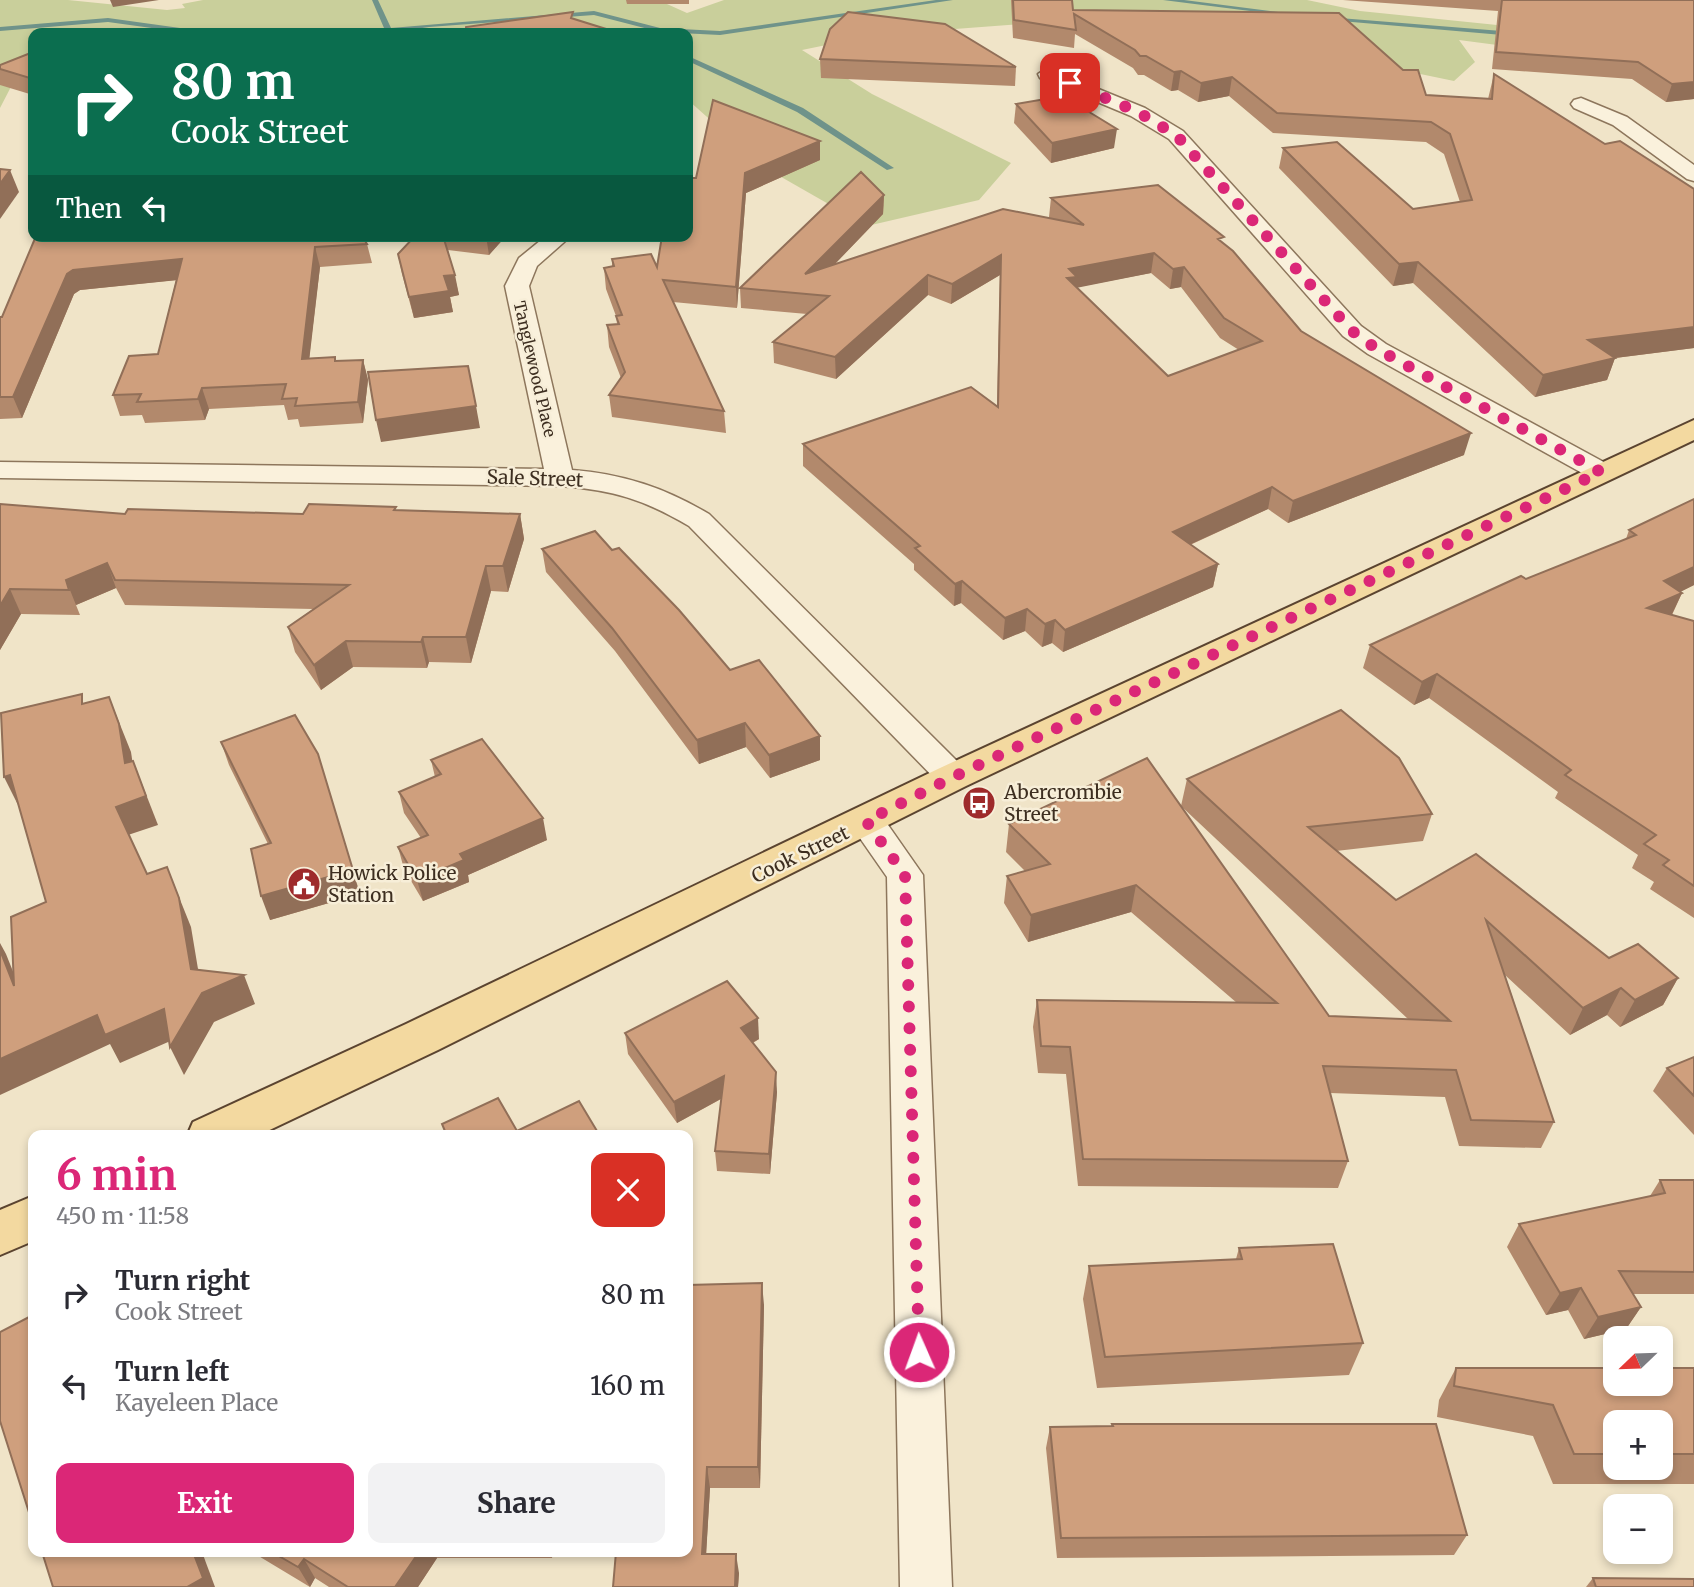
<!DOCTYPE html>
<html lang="en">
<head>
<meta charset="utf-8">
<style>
  :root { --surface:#fff; --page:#f2f2f3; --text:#2b2b33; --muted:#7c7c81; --accent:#db2777 }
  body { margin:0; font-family:Merriweather,serif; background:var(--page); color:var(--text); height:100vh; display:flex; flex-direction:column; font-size:26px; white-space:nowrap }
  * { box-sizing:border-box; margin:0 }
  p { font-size:23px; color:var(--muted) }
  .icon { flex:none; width:38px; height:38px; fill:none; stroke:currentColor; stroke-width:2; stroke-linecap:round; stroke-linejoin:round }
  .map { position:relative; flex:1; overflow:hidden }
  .panel { position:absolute; left:28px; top:1130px; width:665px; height:427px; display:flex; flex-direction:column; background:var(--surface); border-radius:14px; box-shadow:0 4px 10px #0003 }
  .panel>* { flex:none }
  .banner { position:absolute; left:28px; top:28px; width:665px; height:214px; border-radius:14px; box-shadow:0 4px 10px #0003; background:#0b6e4f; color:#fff; overflow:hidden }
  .needle { width:46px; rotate:247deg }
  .controls { position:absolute; left:1603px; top:1326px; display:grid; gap:14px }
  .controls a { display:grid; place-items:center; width:70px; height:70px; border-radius:14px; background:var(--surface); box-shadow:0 4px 10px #0003; font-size:35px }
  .pin { position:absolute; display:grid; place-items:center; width:60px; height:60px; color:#fff; margin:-30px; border-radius:14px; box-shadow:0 4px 10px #0006 }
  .me { position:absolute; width:77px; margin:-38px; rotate:358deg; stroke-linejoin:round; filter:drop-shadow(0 0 5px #0008) }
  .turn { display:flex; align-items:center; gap:24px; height:147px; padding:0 28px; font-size:32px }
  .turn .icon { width:91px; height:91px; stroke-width:2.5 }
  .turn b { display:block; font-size:49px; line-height:60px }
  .then { display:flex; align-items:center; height:66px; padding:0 28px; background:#0003; gap:14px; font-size:26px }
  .round { display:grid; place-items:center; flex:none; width:74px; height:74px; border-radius:14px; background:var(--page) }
  .overview { display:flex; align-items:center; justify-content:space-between; height:119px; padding:0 28px }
  h1 { font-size:42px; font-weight:700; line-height:52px; color:var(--accent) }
  .action { display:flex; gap:14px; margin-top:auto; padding:14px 28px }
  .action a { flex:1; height:80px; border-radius:14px; background:var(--accent); color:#fff; font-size:28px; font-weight:700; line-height:80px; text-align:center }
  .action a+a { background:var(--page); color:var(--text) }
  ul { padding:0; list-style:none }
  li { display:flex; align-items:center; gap:21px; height:91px; padding:0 28px }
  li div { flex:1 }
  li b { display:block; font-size:26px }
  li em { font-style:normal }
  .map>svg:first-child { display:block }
  .green { fill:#c9cf9b }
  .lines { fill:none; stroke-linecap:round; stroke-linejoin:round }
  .stream { fill:#6f938a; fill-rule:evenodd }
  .street-casing { stroke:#8d765c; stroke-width:3 }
  .primary-casing { stroke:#5b4430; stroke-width:4 }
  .street { fill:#faf1dc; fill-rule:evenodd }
  .primary { fill:#f3d9a0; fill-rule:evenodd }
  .wall { fill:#b2896c; fill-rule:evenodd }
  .shaded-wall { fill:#916f58 }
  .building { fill:#cf9f7d; stroke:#916f58; stroke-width:2; fill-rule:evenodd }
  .route { stroke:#db2777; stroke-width:12; stroke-dasharray:0 21.6 }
  .labels { text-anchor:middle; stroke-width:5; stroke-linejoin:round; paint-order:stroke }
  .far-street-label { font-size:16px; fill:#3d2e20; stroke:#f7eed8 }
  .street-label { font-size:19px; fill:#3d2e20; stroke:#f7eed8 }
  .poi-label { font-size:19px; fill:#3d2e20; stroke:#f7eed8; text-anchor:start }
</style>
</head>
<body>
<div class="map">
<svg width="1694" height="1587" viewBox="0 0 1694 1587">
  <rect width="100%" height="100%" fill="#f0e4c8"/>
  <polygon class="green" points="0,0 68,0 167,10 185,8 182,4 203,0 658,0 687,13 724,0 1307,0 1360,11 1497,25 1694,24 1635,63 1459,40 1475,62 1454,81 1219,32 1087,19 875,35 802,50 872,94 1011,163 979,200 867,226 762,166 688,100 688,33 33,33 33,52 29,52 0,108"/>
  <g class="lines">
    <g class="stream">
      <polygon points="372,0 378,0 391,28 594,11 660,28 720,31 936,0 953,0 720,35 660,32 594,15 429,27 389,33 361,33 384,28"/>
      <polygon points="1163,0 1184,0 1302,15 1298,17"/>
      <polygon points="1327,17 1514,32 1518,34 1514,36 1329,20"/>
      <polygon points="108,18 180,28 188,33 108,22 0,31 0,27"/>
      <polygon points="312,31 348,31 352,33 308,33"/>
      <polygon points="688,56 803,108 894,168 887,170 797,112 688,61"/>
    </g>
    <defs>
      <g id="street">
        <polygon points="1047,68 1145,108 1183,131 1361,326 1386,344 1611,466 1615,472 1611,478 1591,478 1368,354 1343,336 1169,139 1131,116 1040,78 1038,74"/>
        <polygon points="1581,98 1627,117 1694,165 1694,181 1687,179 1613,125 1574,108 1571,104 1574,100"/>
        <path d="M 546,236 L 571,236 L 537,266 L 529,286 L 572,470 C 624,474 665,488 709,514 L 965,769 L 970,777 L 965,785 L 953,789 L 941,785 L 689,526 C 643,499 613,490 560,486 L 0,478 L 0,462 L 544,469 L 505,286 L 519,258 Z"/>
        <polygon points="866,808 879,812 923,875 952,1587 900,1587 887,877 848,821 853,812"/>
      </g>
      <g id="primary">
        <polygon points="1694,420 1694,440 966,786 438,1050 257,1136 187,1136 193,1122 406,1024 940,768"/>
        <polygon points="33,1196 33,1241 0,1255 0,1210"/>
      </g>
    </defs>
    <use href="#street" class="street-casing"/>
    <use href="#primary" class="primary-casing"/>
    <use href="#street" class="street"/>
    <use href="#primary" class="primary"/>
  </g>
  <g class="wall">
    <polygon points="626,0 689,0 689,4 627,4"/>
    <polygon points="1011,0 1072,0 1073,10 1426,95 1488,99 1494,74 1605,144 1694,189 1694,348 1615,358 1607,380 1535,397 1413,283 1393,286 1279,168 1283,148 1413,209 1460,202 1444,154 1426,142 1273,133 1229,96 1198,102 1178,90 1171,91 1144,75 1138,75 1133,68 1075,34 1074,48 1013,38"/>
    <polygon points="1343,0 1694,0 1694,99 1666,102 1632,79 1492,69 1498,11"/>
    <polygon points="33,52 33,95 0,85 0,65"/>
    <polygon points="820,59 1016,67 1015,86 821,78"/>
    <polygon points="1016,104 1114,148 1051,163 1014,123"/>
    <polygon points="820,141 820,160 746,193 737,308 673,302 724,411 726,433 612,417 609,395 621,378 609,347 607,325 617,324 616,316 606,289 604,268 612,266 612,259 657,267 696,178"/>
    <path d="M 884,195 L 883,214 L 834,265 L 1049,217 L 1051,198 L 1223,243 L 1301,331 L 1464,455 L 1288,523 L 1268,509 L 1190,545 L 1218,564 L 1213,587 L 1063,652 L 1052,643 L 1042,647 L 1025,631 L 1003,640 L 961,603 L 954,606 L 914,570 L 914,564 L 803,466 L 803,444 L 997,406 L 1000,275 L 951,304 L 928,295 L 836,379 L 774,363 L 773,342 L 807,314 L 741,308 L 740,288 ZM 1151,273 L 1170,289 L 1181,287 L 1220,338 L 1239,350 L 1168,376 L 1077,287 Z"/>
    <polygon points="36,236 367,244 372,263 320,267 309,358 335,357 336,361 363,360 368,380 363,423 300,427 298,419 288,420 284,405 209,409 205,420 145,423 142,415 120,416 113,395 158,354 176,280 80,290 74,294 22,418 0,419 0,317 2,317"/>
    <polygon points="415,236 506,236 489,255 448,250 459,295 450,297 453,312 414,318 402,274 398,254"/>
    <polygon points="1694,499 1694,585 1680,592 1682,593 1672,615 1694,621 1694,918 1650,889 1654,882 1632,868 1638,855 1555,798 1558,792 1429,698 1414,705 1363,668 1370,645 1526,579 1626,539 1629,530"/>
    <polygon points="0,504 125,514 303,514 397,511 520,514 524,539 508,592 491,591 471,663 429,662 427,668 353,667 321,690 295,652 288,627 313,609 125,605 116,588 76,605 80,615 21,614 0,650"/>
    <polygon points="542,549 612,550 730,670 820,760 770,778 746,747 699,764 615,651 546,572"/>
    <polygon points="221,742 360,894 270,920 268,844 229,765"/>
    <polygon points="1147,758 1329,1016 1408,1019 1181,806 1187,779 1432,814 1423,841 1336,851 1396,900 1476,854 1609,958 1678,978 1663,1005 1620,1027 1607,1015 1570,1035 1505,975 1554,1122 1541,1148 1459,1146 1445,1097 1330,1093 1348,1161 1338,1188 1078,1186 1066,1074 1038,1073 1033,1027 1037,1000 1237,1003 1131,912 1028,942 1004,903 1007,876 1025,871 1006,852 1009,824"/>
    <polygon points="431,760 547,840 468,875 469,882 423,901 404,869 398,847 421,838 404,813 399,792 435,777"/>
    <polygon points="625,1033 759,1039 753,1043 777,1092 770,1174 717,1171 715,1151 721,1099 677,1123 628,1054"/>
    <polygon points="1694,1057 1694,1135 1653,1091 1667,1068"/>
    <polygon points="1660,1180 1694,1180 1694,1294 1633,1294 1641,1307 1626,1329 1584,1339 1568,1310 1546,1315 1507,1247 1519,1224 1650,1196"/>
    <polygon points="1239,1248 1363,1343 1349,1375 1097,1388 1083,1299 1089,1266 1236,1259"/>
    <polygon points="688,1285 764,1305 760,1488 710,1488 706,1554 739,1573 738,1587 613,1587"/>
    <path d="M 1456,1368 L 1694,1368 L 1694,1484 L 1553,1484 L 1533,1436 L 1437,1417 L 1439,1400 ZM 1615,1423 L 1661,1423 L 1661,1468 L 1615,1468 Z"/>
    <polygon points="1112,1424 1467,1535 1454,1555 1057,1558 1046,1448 1050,1427 1111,1426"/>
    <polygon points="252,1552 553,1552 552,1558 437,1558 418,1587 329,1587 315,1578 310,1587"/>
    <polygon points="1593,1578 1694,1587 1586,1587"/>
  </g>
  <g class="shaded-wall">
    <polygon points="110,0 159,0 113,7"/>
    <polygon points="1181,71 1178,90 1171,91 1174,72"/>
    <polygon points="1232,77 1229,96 1198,102 1201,83"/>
    <polygon points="1694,82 1694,99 1666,102 1672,84"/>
    <polygon points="1117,129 1114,148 1051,163 1052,143"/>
    <polygon points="820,141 820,160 746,193 737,308 736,287 745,173"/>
    <polygon points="10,170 19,192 0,219 0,184"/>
    <polygon points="884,195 883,214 805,295 805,274"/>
    <polygon points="486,236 506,236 489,255"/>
    <polygon points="315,247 320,267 307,379 302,359"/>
    <polygon points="1154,253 1151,273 1076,288 1065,299 1069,269"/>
    <polygon points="1001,255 1000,275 951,304 952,284"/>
    <polygon points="182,259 188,279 80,290 74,294 22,418 13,397 67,274 73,270"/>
    <polygon points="1418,262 1413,283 1393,286 1399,264"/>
    <polygon points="1184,267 1181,287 1170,289 1173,269"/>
    <polygon points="455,275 459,295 450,297 453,312 414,318 409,297 444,276"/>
    <polygon points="928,275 928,295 836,379 835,357"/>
    <polygon points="1694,327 1694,348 1615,358 1607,380 1535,397 1543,375 1588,340"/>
    <polygon points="363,360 368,380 363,423 358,402"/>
    <polygon points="202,388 209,409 205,420 198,399"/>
    <polygon points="476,406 480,428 381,442 376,420"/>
    <polygon points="1471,433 1464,455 1288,523 1293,501"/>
    <polygon points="1272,487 1268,509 1169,554 1173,532"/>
    <polygon points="520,514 524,539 508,592 503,566"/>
    <polygon points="107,563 116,588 76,605 80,615 66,580"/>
    <polygon points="1218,564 1213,587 1063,652 1065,630"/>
    <polygon points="486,566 491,591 471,663 466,637"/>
    <polygon points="1694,567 1694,585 1654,605 1664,581"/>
    <polygon points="962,581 961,603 954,606 955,584"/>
    <polygon points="10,589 21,614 0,650 0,606"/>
    <polygon points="1682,593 1671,616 1647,608"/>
    <polygon points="1027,609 1025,631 1003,640 1005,618"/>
    <polygon points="1055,620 1052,643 1042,647 1045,624"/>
    <polygon points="423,637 429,662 427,668 421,642"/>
    <polygon points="346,641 353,667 321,690 314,665"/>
    <polygon points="1437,674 1429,698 1414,705 1422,682"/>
    <polygon points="109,697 131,752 137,792 125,763"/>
    <polygon points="745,723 746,747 699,764 697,740"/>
    <polygon points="820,736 820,760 770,778 769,755"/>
    <polygon points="133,761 158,825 128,835 116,807"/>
    <polygon points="10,775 18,805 4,777"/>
    <polygon points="325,777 360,894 270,920 261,896"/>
    <polygon points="543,818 547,840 468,875 469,882 423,901 417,880 460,854"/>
    <polygon points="167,867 191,927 202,993 244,975 255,1004 214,1022 184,1075 170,1047 175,1039 120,1063 110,1044 0,1095 0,1059 191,969"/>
    <polygon points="1136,885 1131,912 1028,942 1031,915"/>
    <polygon points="0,943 6,954 30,1014 14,986 0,950"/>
    <polygon points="1678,978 1663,1005 1620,1027 1635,1000"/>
    <polygon points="1621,988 1607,1015 1570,1035 1583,1008"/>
    <polygon points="758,1018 759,1039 742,1048 741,1028"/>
    <polygon points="776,1072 777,1092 770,1174 769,1154"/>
    <polygon points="724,1076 726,1096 677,1123 674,1102"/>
    <polygon points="762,1283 764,1305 760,1488 758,1467"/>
    <polygon points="1581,1288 1568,1310 1546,1315 1560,1293"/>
    <polygon points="1641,1307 1626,1329 1584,1339 1598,1317"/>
    <polygon points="707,1467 710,1488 705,1574 702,1554"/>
    <polygon points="193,1552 202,1552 215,1587 187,1587"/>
    <polygon points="419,1552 434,1552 437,1558 418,1587 395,1587"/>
    <polygon points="736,1554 739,1573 738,1587 735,1587"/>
    <polygon points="304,1559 315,1578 310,1587 298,1567"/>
  </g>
  <g class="building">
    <polygon points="1013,0 1072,0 1073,10 1339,13 1403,70 1418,70 1426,95 1492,99 1494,74 1605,144 1620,141 1694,189 1694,327 1588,340 1615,358 1543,375 1418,262 1399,264 1283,148 1337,142 1413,209 1472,200 1450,134 1431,122 1277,113 1232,77 1201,83 1181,71 1174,72 1146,56 1140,56 1135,50 1074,14 1076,30 1014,20"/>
    <polygon points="1502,0 1694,0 1694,82 1672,84 1638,62 1496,52"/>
    <polygon points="573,12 571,18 619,33 466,33 466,27"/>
    <polygon points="848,12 945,24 1016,67 820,59 830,29"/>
    <polygon points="33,52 33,79 0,69 0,65"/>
    <polygon points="1063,96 1117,129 1052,143 1016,104"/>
    <polygon points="713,100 820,141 745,173 736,287 663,280 724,411 609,395 625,372 607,325 619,324 616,316 622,315 604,268 614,266 612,259 651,254 657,267 662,236 688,236 688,178 696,178"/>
    <polygon points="0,169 10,170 0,184"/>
    <path d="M 861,172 L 884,195 L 805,274 L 1003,209 L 1084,225 L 1051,198 L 1158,185 L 1224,237 L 1218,239 L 1233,251 L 1301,331 L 1471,433 L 1293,501 L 1272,487 L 1173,532 L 1218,564 L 1065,630 L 1055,620 L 1045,624 L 1027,609 L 1005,618 L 962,581 L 955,584 L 915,548 L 920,546 L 803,444 L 971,387 L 998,407 L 1001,255 L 952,284 L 928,275 L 835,357 L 773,342 L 829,296 L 740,288 ZM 1154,253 L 1173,269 L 1184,267 L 1224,318 L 1262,341 L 1168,376 L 1067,278 L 1077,277 L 1069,269 Z"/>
    <polygon points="36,236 362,236 367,244 315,247 302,359 335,357 335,361 363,360 358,402 295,406 297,398 282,399 286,384 202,388 198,399 137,402 141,394 113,395 129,356 158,354 182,259 73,270 67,274 13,397 0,397 0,317 2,317"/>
    <polygon points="415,236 443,236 455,275 444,276 449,291 409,297 398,254"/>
    <polygon points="468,366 476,406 376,420 368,372"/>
    <polygon points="1694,499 1694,567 1664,581 1682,593 1647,608 1694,621 1694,886 1663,865 1669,860 1644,844 1656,835 1565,775 1571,770 1437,674 1422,682 1370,645 1521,576 1526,579 1636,535 1629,530"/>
    <polygon points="0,504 125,514 128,509 303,514 309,504 396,507 394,510 520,514 503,566 486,566 466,637 423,637 421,642 346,641 314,665 288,627 349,585 115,580 107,563 66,580 69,590 10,589 0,606"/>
    <polygon points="595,531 612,550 619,548 679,610 730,670 759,660 820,736 769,755 745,723 697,740 612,628 542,549"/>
    <polygon points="82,694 82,704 109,697 119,724 125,763 133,761 146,796 116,807 147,874 167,867 179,898 191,969 244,975 202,993 170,1047 164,1009 105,1035 97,1015 0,1059 0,950 14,986 11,917 46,902 10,775 4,777 1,713"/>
    <polygon points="1341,710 1399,758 1432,814 1308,827 1396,900 1476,854 1609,958 1638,944 1678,978 1635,1000 1621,988 1583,1008 1486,920 1554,1122 1471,1120 1456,1070 1323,1066 1348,1161 1083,1159 1070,1047 1041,1046 1037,1000 1277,1003 1136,885 1031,915 1007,876 1050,864 1009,824 1147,758 1329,1016 1450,1021 1187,779"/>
    <polygon points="295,715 318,754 353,870 261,896 251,849 271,843 221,742"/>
    <polygon points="482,739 543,818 460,854 464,860 417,880 398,847 428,835 399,792 441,774 431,760"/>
    <polygon points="727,981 758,1018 741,1028 776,1072 769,1154 715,1151 724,1076 674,1102 625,1033"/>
    <polygon points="1694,1057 1694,1096 1667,1068"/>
    <polygon points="498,1098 517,1131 579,1101 600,1136 447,1136 442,1124"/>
    <polygon points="1660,1180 1694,1180 1694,1272 1619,1271 1641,1307 1598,1317 1581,1288 1560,1293 1519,1224 1665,1193"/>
    <polygon points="1333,1244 1363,1343 1105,1357 1089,1266 1242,1259 1239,1248"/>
    <polygon points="762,1283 758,1467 707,1467 702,1554 736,1554 735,1587 613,1587 616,1552 688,1552 688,1285"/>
    <polygon points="33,1315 33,1525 0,1421 0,1332"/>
    <polygon points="1456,1368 1615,1368 1615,1384 1661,1384 1661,1368 1694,1368 1694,1454 1661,1454 1661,1423 1615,1423 1615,1454 1574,1454 1553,1405 1454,1386"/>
    <polygon points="1112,1424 1436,1424 1467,1535 1061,1538 1050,1427 1113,1426"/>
    <polygon points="42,1552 193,1552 203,1578 187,1587 53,1587"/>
    <polygon points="272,1552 419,1552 395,1587 348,1587 304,1559 298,1567"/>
    <polygon points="1593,1578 1694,1579 1694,1587 1596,1587"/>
  </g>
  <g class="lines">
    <polyline class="route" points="919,1352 905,875 866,821 953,777 1601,472 1377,349 1352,331 1176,135 1138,112 1070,83"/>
  </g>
  <defs>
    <symbol id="bus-disc" viewBox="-11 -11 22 22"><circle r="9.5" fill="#9e2a2b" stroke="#f7eed8"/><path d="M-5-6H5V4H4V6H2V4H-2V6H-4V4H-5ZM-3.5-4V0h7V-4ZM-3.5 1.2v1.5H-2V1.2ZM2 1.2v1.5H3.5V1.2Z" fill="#fff"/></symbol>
    <symbol id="civic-disc" viewBox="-11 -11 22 22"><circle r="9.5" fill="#9e2a2b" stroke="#f7eed8"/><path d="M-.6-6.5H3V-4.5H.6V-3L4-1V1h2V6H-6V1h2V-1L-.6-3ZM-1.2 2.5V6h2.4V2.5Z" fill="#fff"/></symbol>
  </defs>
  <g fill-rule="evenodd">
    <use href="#bus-disc" x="960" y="784" width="38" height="38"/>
    <use href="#civic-disc" x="285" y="865" width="38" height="38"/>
  </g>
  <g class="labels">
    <g class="far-street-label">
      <text transform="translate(535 369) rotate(77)" y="6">Tanglewood Place</text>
    </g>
    <g class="street-label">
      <text transform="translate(535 478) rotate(2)" y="7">Sale Street</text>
      <text transform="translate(800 854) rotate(-26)" y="7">Cook Street</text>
    </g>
    <g class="poi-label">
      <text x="1004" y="799">Abercrombie<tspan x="1004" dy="22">Street</tspan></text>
      <text x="328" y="880">Howick Police<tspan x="328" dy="22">Station</tspan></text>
    </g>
  </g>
</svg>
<div class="controls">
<a><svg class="needle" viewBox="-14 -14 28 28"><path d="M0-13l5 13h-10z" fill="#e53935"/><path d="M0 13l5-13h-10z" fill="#7c7c81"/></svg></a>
<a>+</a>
<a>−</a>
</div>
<div class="pin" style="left:1070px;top:83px;background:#d93025"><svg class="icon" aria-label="arrive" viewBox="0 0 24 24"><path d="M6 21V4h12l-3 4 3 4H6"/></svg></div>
<svg class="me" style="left:919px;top:1352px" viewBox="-20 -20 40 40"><circle r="17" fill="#db2777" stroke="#fff" stroke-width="3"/><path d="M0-11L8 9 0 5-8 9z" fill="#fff"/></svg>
<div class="banner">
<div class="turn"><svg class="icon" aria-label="right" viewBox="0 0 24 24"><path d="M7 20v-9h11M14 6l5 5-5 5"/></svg><div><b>80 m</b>Cook Street</div></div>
<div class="then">Then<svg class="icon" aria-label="left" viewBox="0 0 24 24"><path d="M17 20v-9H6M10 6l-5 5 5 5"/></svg></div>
</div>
<section class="panel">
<div class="overview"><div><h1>6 min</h1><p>450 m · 11:58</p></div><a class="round" style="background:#d93025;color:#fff"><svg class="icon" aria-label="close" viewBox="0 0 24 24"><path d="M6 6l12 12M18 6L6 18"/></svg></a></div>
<ul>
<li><svg class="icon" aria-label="right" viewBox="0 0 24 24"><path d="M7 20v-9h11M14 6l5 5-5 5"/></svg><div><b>Turn right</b><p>Cook Street</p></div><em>80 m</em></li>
<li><svg class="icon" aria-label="left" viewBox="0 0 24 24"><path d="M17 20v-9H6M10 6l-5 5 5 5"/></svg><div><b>Turn left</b><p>Kayeleen Place</p></div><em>160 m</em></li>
</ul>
<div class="action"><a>Exit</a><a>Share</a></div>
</section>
</div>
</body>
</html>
